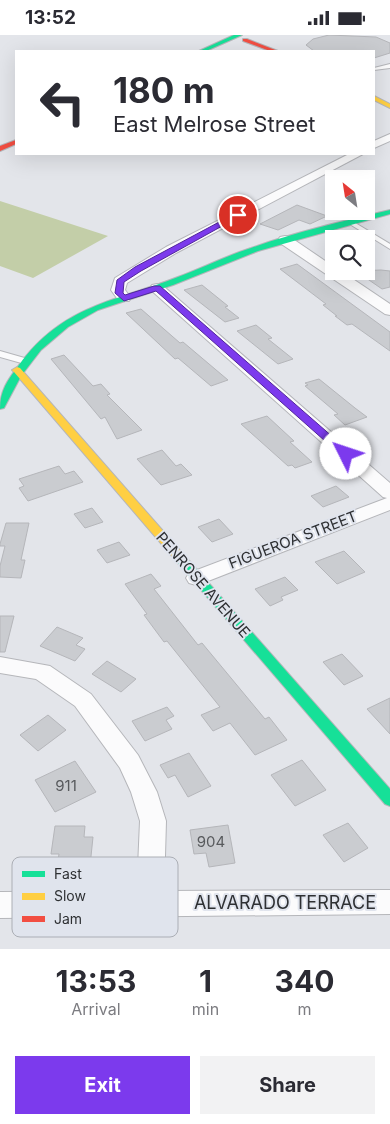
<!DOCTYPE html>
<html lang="en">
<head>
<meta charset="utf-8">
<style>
  :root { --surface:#fff; --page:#f2f2f3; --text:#2b2b33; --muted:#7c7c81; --accent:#7c3aed }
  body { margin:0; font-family:Inter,sans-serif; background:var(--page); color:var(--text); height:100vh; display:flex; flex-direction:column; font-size:19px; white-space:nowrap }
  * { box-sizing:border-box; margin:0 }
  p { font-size:16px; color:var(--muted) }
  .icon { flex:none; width:28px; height:28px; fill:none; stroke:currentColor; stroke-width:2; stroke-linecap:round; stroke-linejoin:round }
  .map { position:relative; height:914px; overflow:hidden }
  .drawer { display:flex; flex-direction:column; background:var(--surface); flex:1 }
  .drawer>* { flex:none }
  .top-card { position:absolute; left:15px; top:15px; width:360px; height:105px; border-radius:0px; box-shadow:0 5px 20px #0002; background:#fff; color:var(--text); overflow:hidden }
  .needle { width:32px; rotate:330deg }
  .controls { position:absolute; left:325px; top:135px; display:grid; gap:10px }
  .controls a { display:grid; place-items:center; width:50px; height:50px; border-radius:0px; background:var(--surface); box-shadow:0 5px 20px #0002; font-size:25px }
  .pin { position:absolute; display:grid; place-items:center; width:42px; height:42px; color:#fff; margin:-21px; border:2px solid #fff; border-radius:50%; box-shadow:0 1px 5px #0007 }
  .me { position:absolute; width:55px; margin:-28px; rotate:311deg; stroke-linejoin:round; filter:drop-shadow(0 0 4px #0008) }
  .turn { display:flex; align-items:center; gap:18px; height:105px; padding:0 15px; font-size:22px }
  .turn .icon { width:65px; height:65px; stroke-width:2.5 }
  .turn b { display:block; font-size:35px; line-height:42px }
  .eta { display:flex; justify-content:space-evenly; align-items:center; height:85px; text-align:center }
  .eta b { font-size:30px; font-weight:700; line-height:35px }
  .action { display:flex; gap:10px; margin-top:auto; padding:10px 15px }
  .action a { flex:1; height:58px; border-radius:0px; background:var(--accent); color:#fff; font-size:20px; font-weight:700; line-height:58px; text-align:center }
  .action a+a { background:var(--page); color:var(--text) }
  .status { display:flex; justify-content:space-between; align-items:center; height:35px; padding:0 25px; background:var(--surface); direction:ltr }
  .status svg { height:14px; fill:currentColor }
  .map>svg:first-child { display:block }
  .green { fill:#c3cea8 }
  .building { fill:#caccd0; stroke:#b5b6ba }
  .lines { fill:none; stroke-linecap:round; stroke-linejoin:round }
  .lane-casing { stroke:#b5b6ba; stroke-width:2 }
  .street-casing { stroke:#b5b6ba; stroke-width:2 }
  .fast-casing { stroke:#b5b6ba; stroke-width:2 }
  .slow-casing { stroke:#b5b6ba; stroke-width:2 }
  .jam-casing { stroke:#b5b6ba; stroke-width:2 }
  .lane { fill:#fbfbfc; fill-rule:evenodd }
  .street { fill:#fbfbfc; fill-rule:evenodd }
  .fast { fill:#16e098; fill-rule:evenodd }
  .slow { fill:#ffcf43; fill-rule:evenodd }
  .jam { fill:#f24e42; fill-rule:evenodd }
  .route { fill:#7c3aed; stroke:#51269a }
  .labels { text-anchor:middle; stroke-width:4; stroke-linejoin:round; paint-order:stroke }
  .street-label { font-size:15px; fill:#2e3033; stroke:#e0e4ed }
  .near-number-label { font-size:15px; fill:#585a5d }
  .near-street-label { font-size:18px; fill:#2e3033; stroke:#e0e4ed }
  .key { fill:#e0e4ed; stroke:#abaeb5; stroke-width:1 }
  .key-label { font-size:14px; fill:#2e3033 }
</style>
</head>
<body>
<div class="status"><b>13:52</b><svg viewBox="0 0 49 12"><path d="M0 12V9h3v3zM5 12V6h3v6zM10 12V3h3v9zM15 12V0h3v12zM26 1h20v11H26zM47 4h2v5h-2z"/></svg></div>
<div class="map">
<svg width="390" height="914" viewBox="0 0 390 914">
  <rect width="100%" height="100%" fill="#e3e5ea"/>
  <polygon class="green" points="0,166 108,201 33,243 0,231"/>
  <g class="building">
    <polygon points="329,0 376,2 390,8 390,18 374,23 374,16 314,16 306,10 313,4"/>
    <polygon points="297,170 327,181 310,189 299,185 278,195 260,189"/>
    <polygon points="297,229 390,297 390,316 352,289 347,290 335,281 337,281 323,270 326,269 280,234"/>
    <polygon points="381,235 390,236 390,252 382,254 356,236"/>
    <polygon points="202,250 228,271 225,272 239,283 225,287 184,255"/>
    <polygon points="141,274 180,308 183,307 228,345 211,351 178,323 175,324 126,278"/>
    <polygon points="256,290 272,303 268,304 293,324 278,329 237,296"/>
    <polygon points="64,320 93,351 101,349 110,359 107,360 142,395 117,404 105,382 101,384 51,324"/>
    <polygon points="319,344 355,373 367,382 345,390 334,380 338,379 305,351 308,350 305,348"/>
    <polygon points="267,381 294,406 290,407 312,427 295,433 292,430 288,431 241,389"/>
    <polygon points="162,415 176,431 181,429 192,440 161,450 137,424"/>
    <polygon points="59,431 65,439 74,436 83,447 28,466 19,453 24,451 19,444"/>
    <polygon points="336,451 349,462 323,472 311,461"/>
    <polygon points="92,473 103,487 85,493 74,479"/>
    <polygon points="219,484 233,499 212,507 198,492"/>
    <polygon points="6,488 29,488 21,525 25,525 21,543 0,542 0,531 5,511 0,511 0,509"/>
    <polygon points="119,507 130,520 107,528 97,515"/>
    <polygon points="344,516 365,537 337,549 315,527"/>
    <polygon points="151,539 161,551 154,554 198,610 202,608 265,684 269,682 287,705 255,720 230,688 213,696 201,680 220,672 167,606 164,607 144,580 147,579 125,549"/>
    <polygon points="285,542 298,555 281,562 283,565 270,571 255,554"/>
    <polygon points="0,581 14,581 5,617 0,617"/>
    <polygon points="57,592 83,603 76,610 85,614 75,626 40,611"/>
    <polygon points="342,619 363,641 344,650 323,627"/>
    <polygon points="107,626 136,644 121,657 92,639"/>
    <polygon points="390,663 390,699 367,674"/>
    <polygon points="167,672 174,681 166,685 172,694 145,706 132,686"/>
    <polygon points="48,680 66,695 38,716 20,700"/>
    <polygon points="189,718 211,751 188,762 175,740 168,743 160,730"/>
    <polygon points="302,725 326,755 295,771 271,740"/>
    <polygon points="75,726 96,757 55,777 35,745"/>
    <polygon points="348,788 368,813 344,827 323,800"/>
    <polygon points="228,790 235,828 209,832 206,818 194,819 190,795"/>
    <polygon points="55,791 85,791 84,802 93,802 90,831 57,831 59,819 51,819"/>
  </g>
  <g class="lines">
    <defs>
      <g id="lane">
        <polygon points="390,29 390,33 374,35 374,33"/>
        <polygon points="348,186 352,186 390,209 390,214 348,188"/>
        <polygon points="0,316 28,324 29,326 25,329 0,322"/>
      </g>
      <g id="street">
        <polygon points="390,99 390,106 374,113 374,106"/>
        <polygon points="349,119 363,119 176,218 127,248 125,255 131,263 129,266 119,266 111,255 115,243 166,212"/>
        <polygon points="285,201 290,202 334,232 334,236 341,236 390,269 390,280 385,279 280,208 278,205 280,202"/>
        <polygon points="157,249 162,250 390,448 390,475 203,548 196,550 189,548 186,543 189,538 387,463 383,462 152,256 150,253 152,250"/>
        <polygon points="0,622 50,631 91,659 138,720 157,757 166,786 164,856 390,855 390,879 0,883 0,857 137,856 140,786 131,757 120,733 75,671 36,644 0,638"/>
      </g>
      <g id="fast">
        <polygon points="234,0 242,0 206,16 199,16"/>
        <path d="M 390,175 L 390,179 L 258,216 L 173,250 L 98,275 L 68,292 L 41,315 L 21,341 L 4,373 L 0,374 C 0,355 8,345 19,330 C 63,270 114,267 178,242 C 202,233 226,221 251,213 C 296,197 344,186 390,175 Z"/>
        <polygon points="181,520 185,521 390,754 390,771 385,769 177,527 175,524 177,521"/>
      </g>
      <g id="slow">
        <polygon points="374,61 390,69 390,73 374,65"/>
        <polygon points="17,332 20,333 185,521 187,524 185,527 177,527 14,337 12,335"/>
      </g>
      <g id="jam">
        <polygon points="243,4 247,4 278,16 270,16 243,6"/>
        <polygon points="16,105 16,109 0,116 0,111"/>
      </g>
    </defs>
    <use href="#lane" class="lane-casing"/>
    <use href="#street" class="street-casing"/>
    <use href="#fast" class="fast-casing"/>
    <use href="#slow" class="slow-casing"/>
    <use href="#jam" class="jam-casing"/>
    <use href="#lane" class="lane"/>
    <use href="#street" class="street"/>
    <use href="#fast" class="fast"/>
    <use href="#slow" class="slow"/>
    <use href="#jam" class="jam"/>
  </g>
  <polygon class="route" points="236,178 242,180 141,236 124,247 123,258 125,260 154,251 160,251 350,417 352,419 350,422 343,422 156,256 124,266 115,258 117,245 135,232"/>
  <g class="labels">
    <g class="street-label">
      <text transform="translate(293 505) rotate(-21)" y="5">FIGUEROA STREET</text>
      <text transform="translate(203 550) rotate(49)" y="5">PENROSE AVENUE</text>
    </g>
    <g class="near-number-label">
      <text x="66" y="756">911</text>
      <text x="211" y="812">904</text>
    </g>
    <g class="near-street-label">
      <text x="285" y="874">ALVARADO TERRACE</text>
    </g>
  </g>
  <rect x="12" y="822" width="166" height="80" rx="8" class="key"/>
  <rect x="22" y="836" width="23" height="6" fill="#16e098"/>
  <rect x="22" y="858" width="23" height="7" fill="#ffcf43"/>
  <rect x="22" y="881" width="23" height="6" fill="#f24e42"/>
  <g class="key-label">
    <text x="54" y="844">Fast</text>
    <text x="54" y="866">Slow</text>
    <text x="54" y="889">Jam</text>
  </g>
</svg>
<div class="controls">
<a><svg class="needle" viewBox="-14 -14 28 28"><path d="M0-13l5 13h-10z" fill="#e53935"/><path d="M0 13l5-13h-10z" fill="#7c7c81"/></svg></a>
<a><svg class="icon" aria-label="search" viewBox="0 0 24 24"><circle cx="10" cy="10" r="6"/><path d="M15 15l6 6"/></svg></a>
</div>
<div class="pin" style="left:238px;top:180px;background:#d93025"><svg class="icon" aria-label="arrive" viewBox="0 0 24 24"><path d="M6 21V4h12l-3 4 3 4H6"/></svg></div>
<svg class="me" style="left:346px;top:419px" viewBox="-20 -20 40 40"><circle r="19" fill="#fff"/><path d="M0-13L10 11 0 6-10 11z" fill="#7c3aed"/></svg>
<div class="top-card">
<div class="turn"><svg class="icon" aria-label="left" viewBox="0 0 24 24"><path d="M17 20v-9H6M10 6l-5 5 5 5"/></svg><div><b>180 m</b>East Melrose Street</div></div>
</div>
</div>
<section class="drawer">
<div class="eta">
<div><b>13:53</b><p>Arrival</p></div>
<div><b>1</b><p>min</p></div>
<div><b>340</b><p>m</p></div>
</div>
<div class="action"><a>Exit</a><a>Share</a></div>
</section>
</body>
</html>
